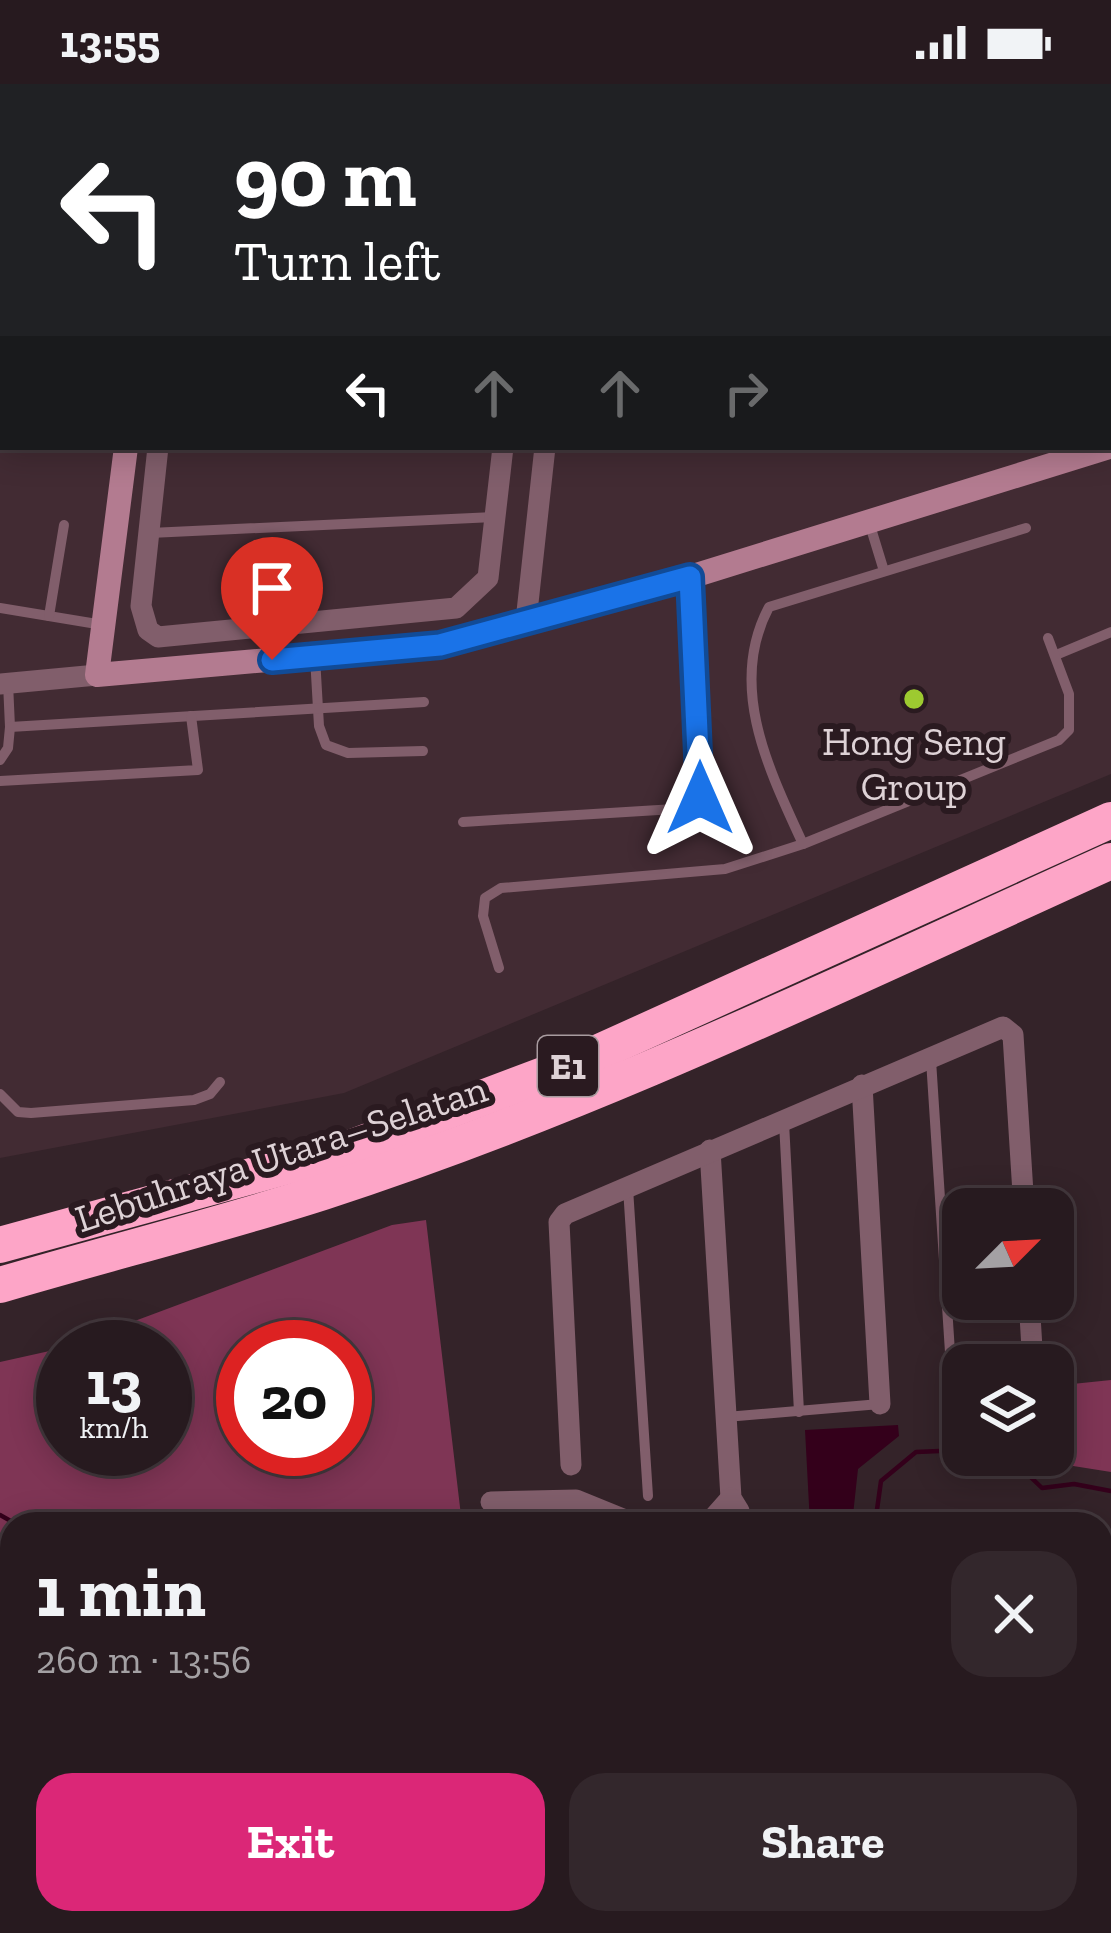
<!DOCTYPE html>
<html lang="en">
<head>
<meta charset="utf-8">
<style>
  :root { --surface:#271a1f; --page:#33272c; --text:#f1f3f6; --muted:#a4a1a4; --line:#43383d; --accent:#db2777 }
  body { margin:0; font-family:"Zilla Slab",serif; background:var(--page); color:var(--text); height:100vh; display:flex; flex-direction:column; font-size:45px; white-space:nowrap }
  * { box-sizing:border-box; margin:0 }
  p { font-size:39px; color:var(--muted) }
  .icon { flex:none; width:66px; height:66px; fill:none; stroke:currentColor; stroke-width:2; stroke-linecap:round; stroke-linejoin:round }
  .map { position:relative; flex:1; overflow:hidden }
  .drawer { position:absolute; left:0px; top:1428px; width:1113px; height:423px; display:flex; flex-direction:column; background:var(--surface); border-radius:36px 36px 0 0; box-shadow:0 6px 30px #0003,0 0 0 3px var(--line) }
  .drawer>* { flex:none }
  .hud { position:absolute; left:0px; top:0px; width:1113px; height:366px; box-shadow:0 6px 30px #0003,0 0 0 3px var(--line); background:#202124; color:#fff; overflow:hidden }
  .needle { width:78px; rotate:66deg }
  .fabs { position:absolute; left:942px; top:1104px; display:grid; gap:24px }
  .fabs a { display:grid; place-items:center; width:132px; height:132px; border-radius:24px; background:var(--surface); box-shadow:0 6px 30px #0003,0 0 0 3px var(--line); font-size:60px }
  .speed { position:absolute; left:36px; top:1236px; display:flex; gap:24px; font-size:60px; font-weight:700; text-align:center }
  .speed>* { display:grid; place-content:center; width:156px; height:156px; border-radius:50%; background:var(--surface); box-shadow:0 6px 30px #0003,0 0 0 3px var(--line); line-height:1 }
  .speed small { font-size:30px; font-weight:400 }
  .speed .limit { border:18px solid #d22; background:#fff; color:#111 }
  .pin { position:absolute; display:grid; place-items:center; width:102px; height:102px; color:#fff; margin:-123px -51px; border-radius:50% 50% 50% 0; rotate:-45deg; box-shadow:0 0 12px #0007 }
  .pin .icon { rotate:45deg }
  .me { position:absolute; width:132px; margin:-66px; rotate:0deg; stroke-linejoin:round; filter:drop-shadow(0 0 9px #0008) }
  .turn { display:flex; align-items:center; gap:42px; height:252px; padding:0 36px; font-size:54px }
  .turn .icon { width:156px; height:156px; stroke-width:2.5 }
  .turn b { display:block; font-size:84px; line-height:102px }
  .lanes { display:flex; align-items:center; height:114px; padding:0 36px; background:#0003; justify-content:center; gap:60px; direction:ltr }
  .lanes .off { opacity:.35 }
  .round { display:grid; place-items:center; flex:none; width:126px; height:126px; border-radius:36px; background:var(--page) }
  .head { display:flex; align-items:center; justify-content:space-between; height:204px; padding:0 36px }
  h1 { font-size:72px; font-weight:700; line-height:90px }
  .primary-button { display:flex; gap:24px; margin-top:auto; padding:24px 36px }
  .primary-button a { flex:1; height:138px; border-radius:36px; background:var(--accent); color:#fff; font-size:48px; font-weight:700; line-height:138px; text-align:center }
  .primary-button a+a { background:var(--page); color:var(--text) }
  .status { display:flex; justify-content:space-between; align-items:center; height:84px; padding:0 60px; background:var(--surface); direction:ltr }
  .status svg { height:33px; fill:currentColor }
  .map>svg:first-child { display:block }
  .built { fill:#422b33 }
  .green { fill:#7f3555; fill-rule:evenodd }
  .water { fill:#34001b }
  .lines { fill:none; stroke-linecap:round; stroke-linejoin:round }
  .stream { stroke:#34001b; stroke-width:4.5 }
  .lane { stroke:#815e6b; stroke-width:10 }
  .street { stroke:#815e6b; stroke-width:21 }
  .secondary { stroke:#b37b90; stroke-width:24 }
  .highway { stroke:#fda5c7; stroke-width:36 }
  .route-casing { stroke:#114b97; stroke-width:30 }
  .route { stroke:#1a73e8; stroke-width:21 }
  .poi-dot { fill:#9dca30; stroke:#2a1a20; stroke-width:4.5 }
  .labels { text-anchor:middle; stroke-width:12; stroke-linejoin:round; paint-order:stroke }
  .shield { fill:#2a1a20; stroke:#a89b9f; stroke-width:3 }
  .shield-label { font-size:36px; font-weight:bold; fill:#ded2d6 }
  .poi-label { font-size:39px; fill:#ded2d6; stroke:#2a1a20 }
  .street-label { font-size:39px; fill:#ded2d6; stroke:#2a1a20 }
</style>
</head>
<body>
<div class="status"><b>13:55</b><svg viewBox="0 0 49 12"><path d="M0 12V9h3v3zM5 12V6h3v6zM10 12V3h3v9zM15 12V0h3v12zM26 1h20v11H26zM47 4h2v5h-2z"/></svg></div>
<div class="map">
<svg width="1111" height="1849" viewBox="0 0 1111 1849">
  <rect width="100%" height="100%" fill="#342329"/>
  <polygon class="built" points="192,0 1111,0 1111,690 344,1009 0,1074 0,210 3,363 1110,363 1110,3"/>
  <g class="green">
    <path d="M 426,1136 L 462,1440 L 12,1440 L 12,1839 L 775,1839 L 776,1849 L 0,1849 L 0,1278 L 63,1264 L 63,1365 L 165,1365 L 165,1263 L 65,1263 L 392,1141 ZM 243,1263 L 345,1263 L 345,1365 L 243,1365 Z"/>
    <polygon points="1111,1296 1111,1388 1048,1378 1039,1371 1053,1371 1053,1302"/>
  </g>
  <polygon class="water" points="898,1341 899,1352 858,1385 852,1440 810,1440 805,1346"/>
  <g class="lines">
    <g class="stream">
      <polyline points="1008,1371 1042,1404 1074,1400 1111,1407"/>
      <polyline points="0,1431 16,1440"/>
      <polyline points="875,1440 881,1397 916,1368 963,1366"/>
      <polyline points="831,1839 832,1849"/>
    </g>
    <g class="lane">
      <polyline points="297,3 297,0"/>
      <polyline points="469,3 469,0"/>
      <polyline points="641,3 642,2"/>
      <polyline points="1091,3 1091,0"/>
      <polyline points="869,438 884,487"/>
      <polyline points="150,449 494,433"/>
      <polyline points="0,524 103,541"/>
      <polyline points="49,532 64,441"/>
      <polyline points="1056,571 1111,548"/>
      <polyline points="315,573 319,642 326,661 348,669 423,667"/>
      <polyline points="8,599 10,643"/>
      <polyline points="0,676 8,664 10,643 424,618"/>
      <polyline points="0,697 198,686 191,632"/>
      <polyline points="463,738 691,724 703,699 690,496"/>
      <path d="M 803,760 C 769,686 727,602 769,523 L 1026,444"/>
      <polyline points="499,884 483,832 485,814 501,804 725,785 803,760 1059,656 1069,646 1069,610 1048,554"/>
      <polyline points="931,976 952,1299"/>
      <polyline points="0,1010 18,1028 31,1029 194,1016 210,1010 220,998"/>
      <polyline points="784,1038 799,1328"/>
      <polyline points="628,1104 648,1412"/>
      <polyline points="726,1333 880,1320"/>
    </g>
    <g class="street">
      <polyline points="116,3 117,0"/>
      <polyline points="212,3 212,0"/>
      <polyline points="379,3 379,0"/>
      <polyline points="560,3 561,0"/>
      <polyline points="603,3 603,0"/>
      <polyline points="1110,326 1111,319"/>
      <polyline points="158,363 141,522 148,546 158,553 456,524 488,494 503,363"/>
      <polyline points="526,537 545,363"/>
      <polyline points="0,600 97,591"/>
      <polyline points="862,1001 880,1320"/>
      <polyline points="710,1066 731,1414 739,1427 734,1440"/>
      <polyline points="1029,1215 1033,1281"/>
      <polyline points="571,1381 559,1138 565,1130 1003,943 1013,951 1024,1125"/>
      <polyline points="491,1418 576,1416 635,1440"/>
      <polyline points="708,1440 731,1414"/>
      <polyline points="1101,1550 1111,1552"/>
      <polyline points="1101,1810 1111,1828"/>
      <polyline points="860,1839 861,1849"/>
      <polyline points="1021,1849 1024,1839"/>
    </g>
    <g class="secondary">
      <polyline points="167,3 168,0"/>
      <polyline points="126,363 97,591 439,561 690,493 1109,363"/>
    </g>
    <g class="highway">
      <polyline points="0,1161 339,1068 575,979 1111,736"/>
      <path d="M 0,1201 C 108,1169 217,1142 323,1108 C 595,1020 852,894 1111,777"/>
    </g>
  </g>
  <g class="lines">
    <defs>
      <polyline id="route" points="272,576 440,561 690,493 700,714"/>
    </defs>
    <use href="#route" class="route-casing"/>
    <use href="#route" class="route"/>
  </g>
  <circle class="poi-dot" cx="914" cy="615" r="12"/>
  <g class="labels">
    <rect class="shield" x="538" y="952" width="60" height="60" rx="9"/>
    <g class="shield-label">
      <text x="568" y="995">E1</text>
    </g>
    <g class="poi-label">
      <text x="914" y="671">Hong Seng<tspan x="914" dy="45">Group</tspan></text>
    </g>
    <g class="street-label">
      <text transform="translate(281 1069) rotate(-18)" y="14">Lebuhraya Utara–Selatan</text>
    </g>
  </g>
</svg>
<div class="fabs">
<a><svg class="needle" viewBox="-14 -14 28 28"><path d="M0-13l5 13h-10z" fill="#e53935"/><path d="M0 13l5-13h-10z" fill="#a4a1a4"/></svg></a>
<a><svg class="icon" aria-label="layers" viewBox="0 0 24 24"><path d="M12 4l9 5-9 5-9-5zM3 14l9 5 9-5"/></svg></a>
</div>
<div class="speed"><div>13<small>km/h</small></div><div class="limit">20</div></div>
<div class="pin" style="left:272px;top:576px;background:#d93025"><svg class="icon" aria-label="arrive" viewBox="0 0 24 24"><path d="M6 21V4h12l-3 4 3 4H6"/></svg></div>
<svg class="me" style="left:700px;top:714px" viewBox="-20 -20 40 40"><path d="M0-17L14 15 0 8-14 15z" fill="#1a73e8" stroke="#fff" stroke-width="4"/></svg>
<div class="hud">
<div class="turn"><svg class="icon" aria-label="left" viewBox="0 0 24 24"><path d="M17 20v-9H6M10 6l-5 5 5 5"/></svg><div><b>90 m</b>Turn left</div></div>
<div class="lanes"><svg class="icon" aria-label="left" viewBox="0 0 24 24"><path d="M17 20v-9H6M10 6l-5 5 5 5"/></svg><svg class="icon off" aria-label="ahead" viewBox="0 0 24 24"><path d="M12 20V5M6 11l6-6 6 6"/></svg><svg class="icon off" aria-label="ahead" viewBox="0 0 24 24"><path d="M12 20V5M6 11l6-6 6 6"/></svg><svg class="icon off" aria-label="right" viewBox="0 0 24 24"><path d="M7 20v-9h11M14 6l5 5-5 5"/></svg></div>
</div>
<section class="drawer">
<div class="head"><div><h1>1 min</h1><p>260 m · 13:56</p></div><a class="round"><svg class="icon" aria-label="close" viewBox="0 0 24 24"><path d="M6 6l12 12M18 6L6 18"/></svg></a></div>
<div class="primary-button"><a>Exit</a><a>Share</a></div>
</section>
</div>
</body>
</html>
